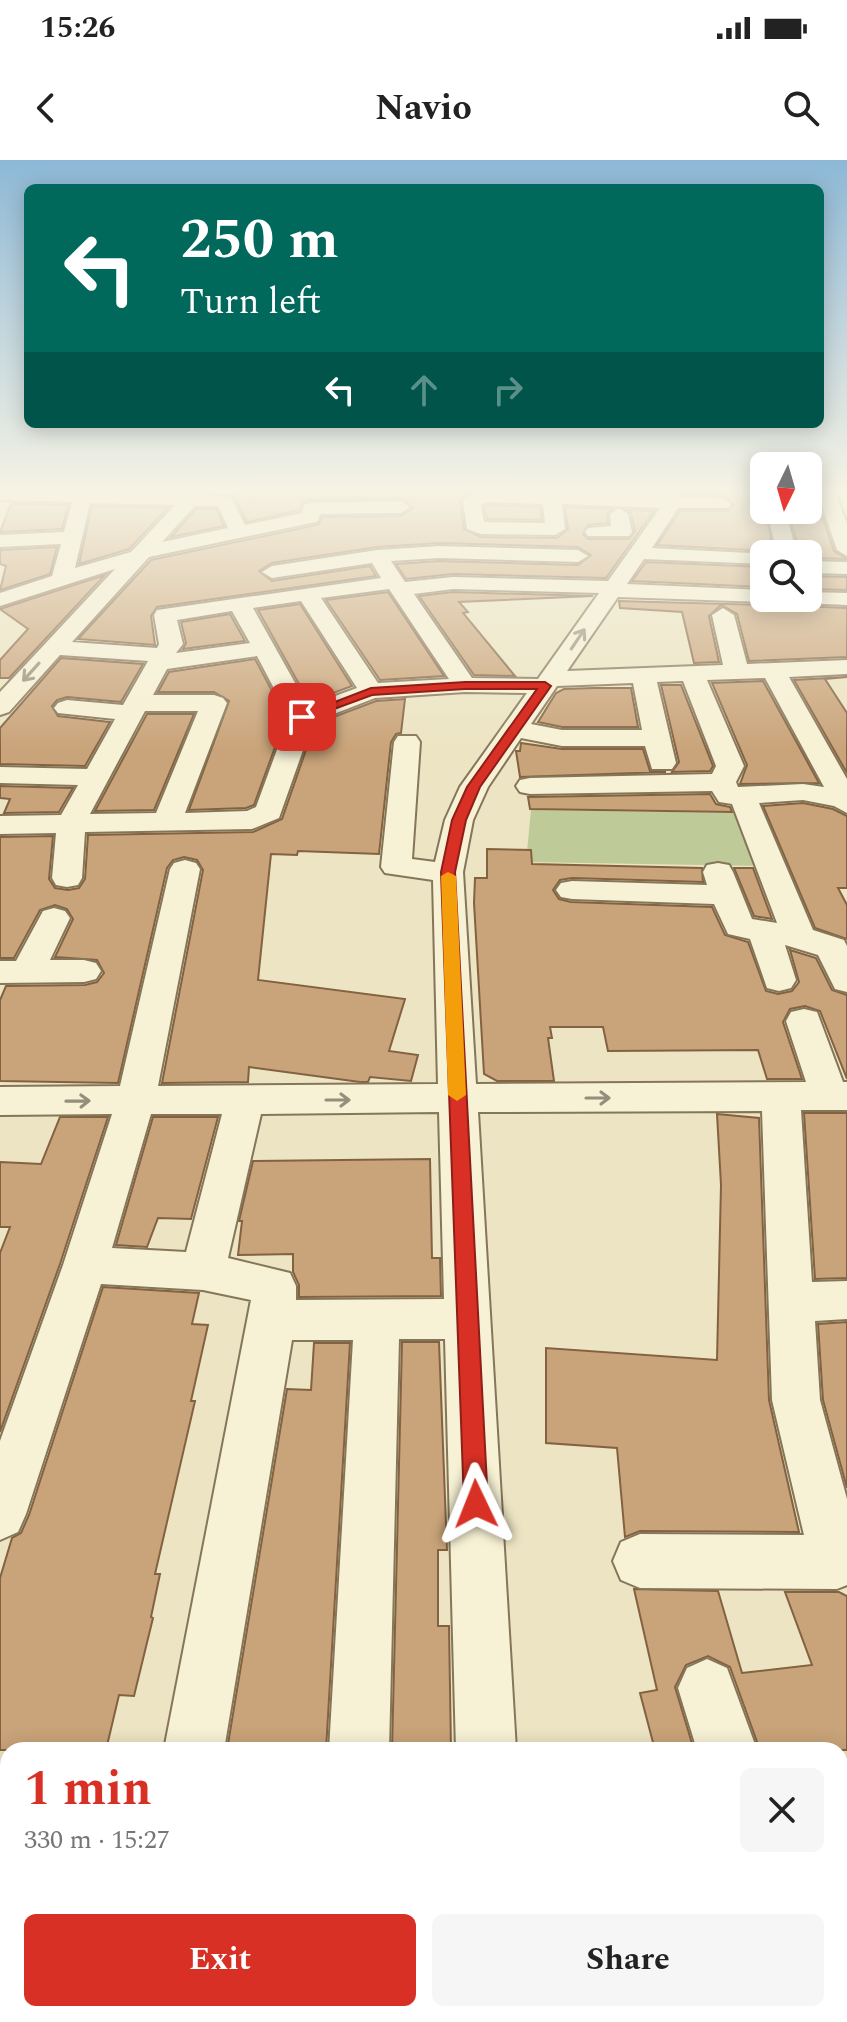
<!DOCTYPE html>
<html lang="en">
<head>
<meta charset="utf-8">
<style>
  :root { --surface:#fff; --page:#f6f6f6; --text:#222; --muted:#767676; --accent:#d93025 }
  body { margin:0; font-family:Spectral,serif; background:var(--page); color:var(--text); height:100vh; display:flex; flex-direction:column; font-size:30px; white-space:nowrap }
  * { box-sizing:border-box; margin:0 }
  p { font-size:26px; color:var(--muted) }
  .icon { flex:none; width:44px; height:44px; fill:none; stroke:currentColor; stroke-width:2; stroke-linecap:round; stroke-linejoin:round }
  .map { position:relative; flex:1; overflow:hidden }
  .panel { position:absolute; left:0px; top:1582px; width:848px; height:280px; display:flex; flex-direction:column; background:var(--surface); border-radius:24px 24px 0 0; box-shadow:0 4px 20px #0003 }
  .panel>* { flex:none }
  .hud { position:absolute; left:24px; top:24px; width:800px; height:244px; border-radius:12px; box-shadow:0 4px 20px #0003; background:#00695c; color:#fff; overflow:hidden }
  .needle { width:52px; rotate:185deg }
  .buttons { position:absolute; left:750px; top:292px; display:grid; gap:16px }
  .buttons a { display:grid; place-items:center; width:72px; height:72px; border-radius:12px; background:var(--surface); box-shadow:0 4px 20px #0003; font-size:40px }
  .pin { position:absolute; display:grid; place-items:center; width:68px; height:68px; color:#fff; margin:-34px; border-radius:16px; box-shadow:0 4px 12px #0006 }
  .me { position:absolute; width:88px; margin:-44px; rotate:358deg; stroke-linejoin:round; filter:drop-shadow(0 0 6px #0008) }
  .turn { display:flex; align-items:center; gap:28px; height:168px; padding:0 24px; font-size:36px }
  .turn .icon { width:104px; height:104px; stroke-width:2.5 }
  .turn b { display:block; font-size:56px; line-height:68px }
  .lanes { display:flex; align-items:center; height:76px; padding:0 24px; background:#0003; justify-content:center; gap:40px; direction:ltr }
  .lanes .off { opacity:.35 }
  .round { display:grid; place-items:center; flex:none; width:84px; height:84px; border-radius:12px; background:var(--page) }
  .head { display:flex; align-items:center; justify-content:space-between; height:136px; padding:0 24px }
  h1 { font-size:48px; font-weight:700; line-height:60px; color:var(--accent) }
  .cta { display:flex; gap:16px; margin-top:auto; padding:16px 24px }
  .cta a { flex:1; height:92px; border-radius:12px; background:var(--accent); color:#fff; font-size:32px; font-weight:700; line-height:92px; text-align:center }
  .cta a+a { background:var(--page); color:var(--text) }
  .status { display:flex; justify-content:space-between; align-items:center; height:56px; padding:0 40px; background:var(--surface); direction:ltr }
  .status svg { height:22px; fill:currentColor }
  header { display:flex; justify-content:space-between; align-items:center; height:104px; padding:0 24px; background:var(--surface); font-size:36px; font-weight:700 }
  .map>svg:first-child { display:block }
  .green { fill:#beca97 }
  .building { fill:#c9a379; stroke:#836241; stroke-width:2 }
  .lines { fill:none; stroke-linecap:round; stroke-linejoin:round }
  .minor-casing { stroke:#85765a; stroke-width:4 }
  .minor { fill:#f7f1d5; fill-rule:evenodd }
  .oneway { stroke:#968e7a }
  .route { fill:#d93025; stroke:#8d1f18; stroke-width:2 }
  .slow { fill:#f59e0b }
</style>
</head>
<body>
<div class="status"><b>15:26</b><svg viewBox="0 0 49 12"><path d="M0 12V9h3v3zM5 12V6h3v6zM10 12V3h3v9zM15 12V0h3v12zM26 1h20v11H26zM47 4h2v5h-2z"/></svg></div>
<header><svg class="icon" aria-label="back" viewBox="0 0 24 24"><path d="M15 5l-7 7 7 7"/></svg>Navio<svg class="icon" aria-label="search" viewBox="0 0 24 24"><circle cx="10" cy="10" r="6"/><path d="M15 15l6 6"/></svg></header>
<div class="map">
<svg width="847" height="1862" viewBox="0 0 847 1862">
  <rect width="100%" height="100%" fill="#ece4c2"/>
  <polygon class="green" points="531,650 741,653 760,706 526,702"/>
  <g class="building">
    <polygon points="244,331 477,331 465,334 460,341 464,369 481,377 557,378 568,369 565,347 612,349 607,354 608,363 588,365 583,374 588,379 629,379 635,371 631,353 627,350 654,351 606,418 453,414 406,419 396,404 439,401 578,405 591,395 578,387 439,383 377,387 272,403 259,411 272,421 370,406 376,416 157,447 151,456 155,485 78,479 151,400 312,366 319,364 322,357 401,356 413,348 401,338 311,340 303,342 300,350 247,362 234,336 228,334"/>
    <polygon points="680,331 759,331 764,340 774,394 771,391 657,385 680,351 729,351 734,345 722,335 680,334"/>
    <polygon points="808,342 818,343 834,391 847,399 808,398 808,394 800,394 788,350 808,350"/>
    <polygon points="11,344 22,344 68,345 62,369 0,372"/>
    <polygon points="489,345 540,347 542,360 487,359 484,346"/>
    <polygon points="92,346 168,348 129,389 79,404"/>
    <polygon points="196,349 216,349 224,366 171,377"/>
    <polygon points="57,387 50,414 0,430 6,406 0,404 0,390"/>
    <polygon points="646,402 764,407 764,427 632,421"/>
    <polygon points="105,415 9,518 0,518 0,500 28,469 0,449"/>
    <polygon points="808,416 847,417 847,430 808,429"/>
    <polygon points="388,432 444,516 380,520 326,440"/>
    <polygon points="453,432 593,436 459,442 468,452 463,453 515,516 474,515 419,436"/>
    <polygon points="776,438 794,438 800,446 847,448 847,497 749,501 737,454 721,445 709,456 719,502 694,503 682,452 620,448 619,441 764,445"/>
    <polygon points="300,444 352,526 309,542 258,450"/>
    <polygon points="230,454 245,481 183,489 186,483 181,462"/>
    <polygon points="61,498 143,504 121,542 67,537 57,540 52,546 58,556 110,562 85,606 0,604 0,568"/>
    <polygon points="255,499 286,557 254,645 246,648 189,650 229,541 214,532 158,532 169,512"/>
    <polygon points="847,517 825,519 847,553 847,613 794,520"/>
    <polygon points="763,521 819,623 740,624 747,605 712,523"/>
    <polygon points="661,525 681,525 713,606 710,611 672,612 679,602"/>
    <polygon points="594,528 631,528 638,567 562,567 538,562 556,533 564,529"/>
    <polygon points="405,539 401,573 396,574 391,582 379,694 298,691 297,695 271,694 258,820 405,839 389,891 418,895 411,921 370,917 368,922 360,922 249,907 248,922 162,923 203,710 197,700 184,697 173,700 167,708 118,923 0,921 0,840 6,826 85,825 97,822 104,813 97,800 55,797 73,759 67,749 55,745 40,750 14,798 0,798 0,677 53,676 49,719 55,728 68,730 79,728 85,719 88,675 253,672 282,659 315,564 376,541"/>
    <polygon points="147,554 194,554 154,650 95,651"/>
    <polygon points="521,583 562,589 643,589 650,611 666,612 520,617 516,591 520,591"/>
    <polygon points="0,626 73,628 59,652 4,653 10,639 0,638"/>
    <polygon points="710,634 716,644 730,647 732,652 530,649 528,637"/>
    <polygon points="803,643 833,649 847,656 847,728 838,728 847,745 847,779 815,768 763,646"/>
    <polygon points="487,689 531,690 532,704 702,708 703,722 572,718 560,720 553,730 559,739 571,742 712,747 725,775 748,782 766,831 778,834 792,831 799,822 790,790 816,798 832,830 847,835 847,919 820,851 805,846 790,849 783,862 802,919 767,919 758,890 608,891 603,867 550,867 552,878 548,878 554,921 497,921 484,914 474,743 475,718 487,718"/>
    <polygon points="734,708 753,708 772,759 754,756"/>
    <polygon points="804,953 847,953 847,1118 815,1119"/>
    <polygon points="717,954 759,958 769,1240 799,1372 640,1371 625,1377 617,1288 546,1283 546,1188 717,1200 721,1025"/>
    <polygon points="60,957 108,957 60,1104 0,1272 0,1093 10,1067 0,1067 0,1002 41,1004"/>
    <polygon points="153,957 218,957 191,1059 158,1058 147,1087 116,1085"/>
    <polygon points="430,999 432,1098 440,1098 441,1136 299,1137 299,1125 293,1112 293,1094 238,1095 242,1061 239,1061 253,1001"/>
    <polygon points="103,1127 199,1133 192,1164 208,1165 191,1241 195,1241 155,1414 160,1414 151,1457 153,1458 134,1536 119,1535 106,1590 0,1590 0,1418 12,1378 21,1373 29,1355"/>
    <polygon points="847,1162 847,1328 823,1240 818,1164"/>
    <polygon points="402,1182 439,1182 447,1390 438,1390 438,1466 449,1466 451,1590 392,1590"/>
    <polygon points="314,1183 350,1183 326,1590 227,1590 287,1229 311,1230"/>
    <polygon points="634,1429 718,1431 742,1513 812,1505 785,1432 839,1432 847,1436 847,1590 760,1590 730,1507 708,1496 686,1505 675,1527 694,1590 655,1590 640,1533 657,1530"/>
  </g>
  <g class="lines">
    <defs>
      <g id="minor">
        <path d="M 0,331 L 185,334 L 188,331 L 207,331 L 204,335 L 231,337 L 245,365 L 302,353 L 304,345 L 311,343 L 401,341 L 410,347 L 401,353 L 320,354 L 318,361 L 311,363 L 149,397 L 72,482 L 157,488 L 159,484 L 154,455 L 157,450 L 381,418 L 372,403 L 272,418 L 262,412 L 272,406 L 377,390 L 439,386 L 578,390 L 588,396 L 578,402 L 439,398 L 391,401 L 405,422 L 453,417 L 608,421 L 660,348 L 562,344 L 565,369 L 555,375 L 481,374 L 467,369 L 463,341 L 466,337 L 489,332 L 659,335 L 659,331 L 677,331 L 677,337 L 722,338 L 731,344 L 729,348 L 678,348 L 652,388 L 771,394 L 764,394 L 764,404 L 644,399 L 627,424 L 764,430 L 764,438 L 773,438 L 764,442 L 618,437 L 567,511 L 723,505 L 712,455 L 723,448 L 734,455 L 747,504 L 847,500 L 847,514 L 789,517 L 847,619 L 847,653 L 834,646 L 803,640 L 759,643 L 813,770 L 844,780 L 847,786 L 847,832 L 835,829 L 818,795 L 785,785 L 796,820 L 791,828 L 779,831 L 767,828 L 750,779 L 728,774 L 714,744 L 572,739 L 561,737 L 556,730 L 561,723 L 572,721 L 707,725 L 703,712 L 707,705 L 718,703 L 729,705 L 733,712 L 752,759 L 777,763 L 732,644 L 719,642 L 712,631 L 530,634 L 520,632 L 516,626 L 520,620 L 530,618 L 712,614 L 716,606 L 683,521 L 657,522 L 676,603 L 672,609 L 652,609 L 645,586 L 562,586 L 521,578 L 488,627 L 473,660 L 463,712 L 476,924 L 806,922 L 786,861 L 791,852 L 804,849 L 817,852 L 843,922 L 847,922 L 847,950 L 801,950 L 812,1122 L 847,1121 L 847,1159 L 815,1161 L 820,1240 L 847,1339 L 847,1425 L 837,1429 L 640,1428 L 621,1420 L 613,1401 L 621,1382 L 640,1374 L 804,1375 L 772,1240 L 762,951 L 478,952 L 516,1590 L 456,1590 L 445,1179 L 399,1179 L 389,1590 L 329,1590 L 353,1180 L 292,1180 L 224,1590 L 164,1590 L 251,1140 L 203,1130 L 101,1124 L 26,1354 L 18,1372 L 0,1380 L 0,1281 L 63,1105 L 112,954 L 0,955 L 0,927 L 120,926 L 170,709 L 174,703 L 185,700 L 196,703 L 200,709 L 158,926 L 438,924 L 433,720 L 385,713 L 381,707 L 394,582 L 398,576 L 416,576 L 420,582 L 412,699 L 435,702 L 445,660 L 460,627 L 527,533 L 465,532 L 375,538 L 313,562 L 279,658 L 252,669 L 85,672 L 82,718 L 78,725 L 67,727 L 56,725 L 52,718 L 56,673 L 0,674 L 0,656 L 61,655 L 78,625 L 0,623 L 0,607 L 87,609 L 115,559 L 58,553 L 54,548 L 58,543 L 67,540 L 123,545 L 148,501 L 60,495 L 9,552 L 0,555 L 0,532 L 115,409 L 0,446 L 0,433 L 52,416 L 61,384 L 0,387 L 0,375 L 64,372 L 72,342 L 0,340 ZM 489,342 L 543,344 L 545,363 L 484,362 L 481,344 ZM 90,343 L 175,345 L 131,392 L 75,408 ZM 195,346 L 218,346 L 228,368 L 162,382 ZM 389,429 L 449,519 L 378,523 L 321,438 ZM 453,429 L 599,433 L 538,519 L 472,518 L 414,434 ZM 301,441 L 357,528 L 308,546 L 253,448 ZM 232,451 L 250,483 L 176,493 L 183,484 L 177,460 ZM 257,496 L 289,557 L 256,647 L 247,651 L 185,653 L 227,543 L 223,538 L 214,535 L 153,535 L 167,509 ZM 765,518 L 824,627 L 803,624 L 738,627 L 736,622 L 744,606 L 707,520 ZM 633,523 L 642,570 L 562,570 L 531,564 L 557,526 ZM 145,551 L 198,551 L 156,653 L 90,654 ZM 439,952 L 444,1139 L 296,1140 L 296,1126 L 290,1113 L 228,1098 L 261,954 ZM 151,954 L 222,954 L 186,1092 L 112,1088 Z"/>
        <polygon points="808,331 834,331 836,335 847,364 847,396 837,390 820,340 808,339"/>
        <polygon points="619,348 628,354 632,372 629,376 588,376 585,372 588,368 611,366 610,354"/>
        <polygon points="767,350 785,350 797,394 777,394"/>
        <polygon points="808,401 847,402 847,414 808,413"/>
        <polygon points="808,432 847,433 847,445 800,443 797,438 808,438"/>
        <polygon points="54,748 65,751 70,758 50,800 84,800 96,803 101,811 96,819 84,822 0,823 0,801 16,801 43,751"/>
        <polygon points="707,1499 727,1508 757,1590 697,1590 678,1528 687,1508"/>
        <polygon points="840,1834 847,1851 847,1862 781,1862 780,1854 840,1854"/>
        <polygon points="112,1854 180,1854 180,1862 110,1862"/>
        <polygon points="313,1854 381,1854 382,1862 312,1862"/>
        <polygon points="463,1854 531,1854 532,1862 462,1862"/>
      </g>
    </defs>
    <use href="#minor" class="minor-casing"/>
    <use href="#minor" class="minor"/>
  </g>
  <defs><path id="oneway-shaft" d="M-6 0H5M1.5-3L5.5 0L1.5 3" fill="none" stroke-width="1.6" stroke-linecap="round" stroke-linejoin="round" transform="scale(2)"/></defs>
  <g class="oneway">
    <use href="#oneway-shaft" transform="translate(578 479) rotate(-56)"/>
    <use href="#oneway-shaft" transform="translate(31 512) rotate(132)"/>
    <use href="#oneway-shaft" transform="translate(598 938)"/>
    <use href="#oneway-shaft" transform="translate(338 940)"/>
    <use href="#oneway-shaft" transform="translate(78 941) rotate(-1)"/>
  </g>
  <linearGradient id="sky" x2="0" y2="1"><stop stop-color="#8db8d6"/><stop offset="0.56" stop-color="#f6f3e4"/><stop offset="1" stop-color="#f6f3e4" stop-opacity="0"/></linearGradient>
  <rect width="847" height="592" fill="url(#sky)"/>
  <polygon class="route" points="465,522 545,522 551,526 480,627 466,660 455,712 488,1344 485,1352 476,1356 467,1352 464,1344 441,712 452,660 467,627 537,529 465,529 372,535 307,559 296,557 371,528"/>
  <polygon class="slow" points="448,712 456,716 466,935 457,941 448,935 441,716"/>
</svg>
<div class="buttons">
<a><svg class="needle" viewBox="-14 -14 28 28"><path d="M0-13l5 13h-10z" fill="#e53935"/><path d="M0 13l5-13h-10z" fill="#767676"/></svg></a>
<a><svg class="icon" aria-label="search" viewBox="0 0 24 24"><circle cx="10" cy="10" r="6"/><path d="M15 15l6 6"/></svg></a>
</div>
<div class="pin" style="left:302px;top:557px;background:#d93025"><svg class="icon" aria-label="arrive" viewBox="0 0 24 24"><path d="M6 21V4h12l-3 4 3 4H6"/></svg></div>
<svg class="me" style="left:476px;top:1344px" viewBox="-20 -20 40 40"><path d="M0-17L14 15 0 8-14 15z" fill="#d93025" stroke="#fff" stroke-width="4"/></svg>
<div class="hud">
<div class="turn"><svg class="icon" aria-label="left" viewBox="0 0 24 24"><path d="M17 20v-9H6M10 6l-5 5 5 5"/></svg><div><b>250 m</b>Turn left</div></div>
<div class="lanes"><svg class="icon" aria-label="left" viewBox="0 0 24 24"><path d="M17 20v-9H6M10 6l-5 5 5 5"/></svg><svg class="icon off" aria-label="ahead" viewBox="0 0 24 24"><path d="M12 20V5M6 11l6-6 6 6"/></svg><svg class="icon off" aria-label="right" viewBox="0 0 24 24"><path d="M7 20v-9h11M14 6l5 5-5 5"/></svg></div>
</div>
<section class="panel">
<div class="head"><div><h1>1 min</h1><p>330 m · 15:27</p></div><a class="round"><svg class="icon" aria-label="close" viewBox="0 0 24 24"><path d="M6 6l12 12M18 6L6 18"/></svg></a></div>
<div class="cta"><a>Exit</a><a>Share</a></div>
</section>
</div>
</body>
</html>
